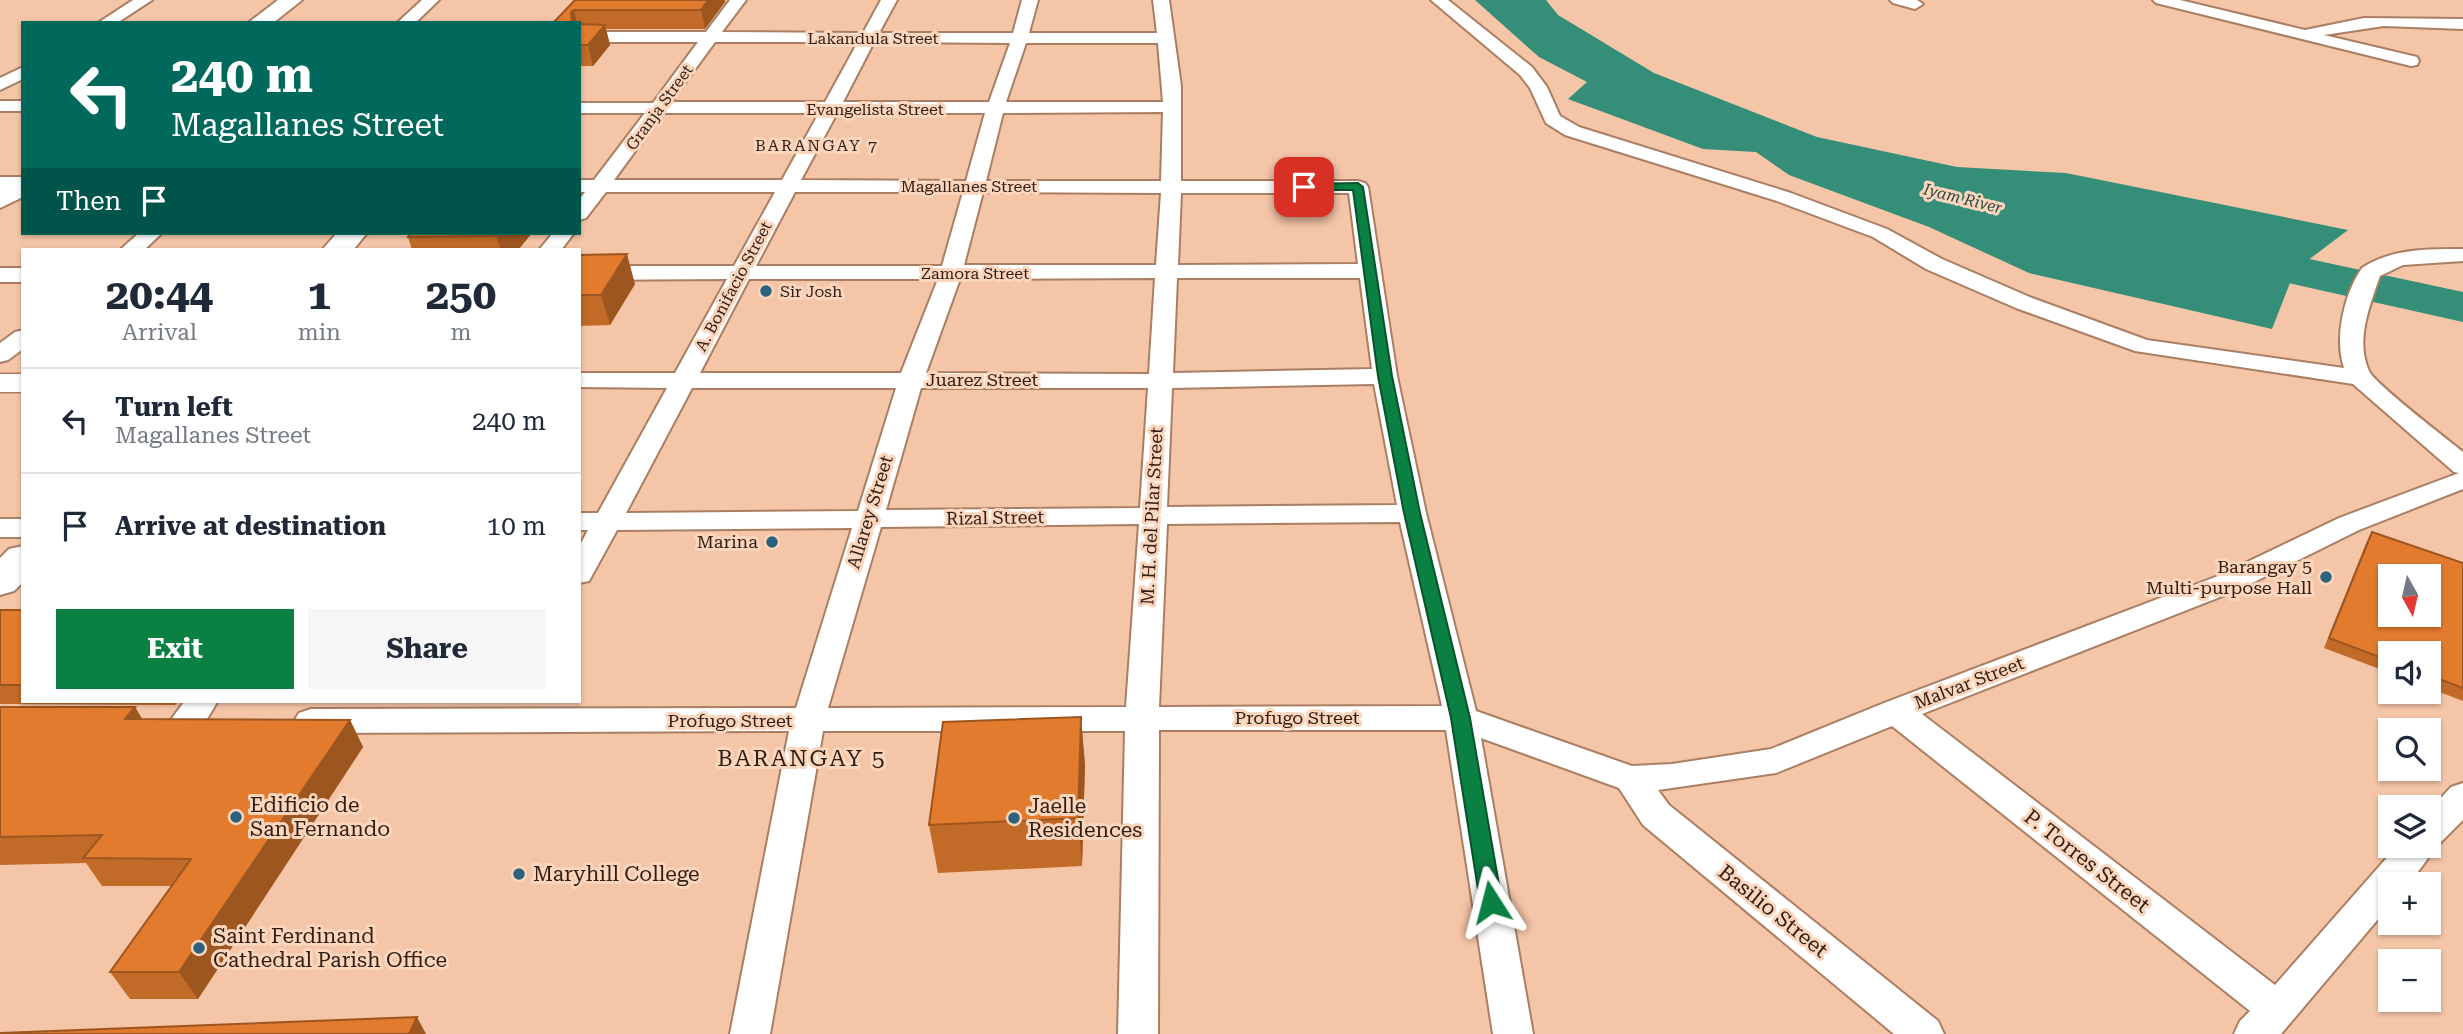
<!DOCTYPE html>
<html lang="en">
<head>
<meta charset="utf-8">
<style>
  :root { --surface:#fff; --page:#f6f6f7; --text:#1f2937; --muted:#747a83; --line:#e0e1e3; --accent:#0b8043 }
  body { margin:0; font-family:"Roboto Serif",serif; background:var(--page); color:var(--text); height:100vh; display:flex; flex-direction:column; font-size:26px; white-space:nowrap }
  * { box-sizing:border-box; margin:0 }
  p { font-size:23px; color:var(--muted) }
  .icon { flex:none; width:38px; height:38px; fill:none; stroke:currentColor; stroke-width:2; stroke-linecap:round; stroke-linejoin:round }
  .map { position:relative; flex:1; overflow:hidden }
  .details { position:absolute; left:21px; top:248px; width:560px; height:455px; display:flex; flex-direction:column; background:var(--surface); border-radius:0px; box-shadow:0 2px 5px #0004 }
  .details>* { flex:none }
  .guide { position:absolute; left:21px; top:21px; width:560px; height:214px; border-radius:0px; box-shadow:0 2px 5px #0004; background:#00695c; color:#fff; overflow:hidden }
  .needle { width:46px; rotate:172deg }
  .controls { position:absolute; left:2378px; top:564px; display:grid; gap:14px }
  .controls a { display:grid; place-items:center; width:63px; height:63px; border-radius:0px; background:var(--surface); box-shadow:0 2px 5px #0004; font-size:35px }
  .pin { position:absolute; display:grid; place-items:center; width:60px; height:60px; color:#fff; margin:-30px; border-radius:14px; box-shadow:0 4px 10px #0006 }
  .me { position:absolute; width:77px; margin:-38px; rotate:351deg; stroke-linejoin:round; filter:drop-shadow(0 0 5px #0008) }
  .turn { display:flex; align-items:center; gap:24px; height:147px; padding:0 35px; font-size:32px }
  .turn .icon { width:91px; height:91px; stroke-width:2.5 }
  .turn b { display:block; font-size:49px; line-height:60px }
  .then { display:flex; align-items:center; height:66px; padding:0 35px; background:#0003; gap:14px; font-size:26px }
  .eta { display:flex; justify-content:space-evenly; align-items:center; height:119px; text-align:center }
  .eta b { font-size:42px; font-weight:700; line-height:49px }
  .button { display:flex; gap:14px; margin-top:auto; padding:14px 35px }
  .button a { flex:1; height:80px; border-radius:0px; background:var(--accent); color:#fff; font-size:28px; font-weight:700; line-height:80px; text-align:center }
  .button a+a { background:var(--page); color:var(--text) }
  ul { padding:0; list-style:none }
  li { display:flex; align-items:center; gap:21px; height:105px; padding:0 35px; border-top:2px solid var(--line) }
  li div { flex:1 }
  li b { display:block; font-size:26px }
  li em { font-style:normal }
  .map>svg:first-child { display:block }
  .water { fill:#348e78 }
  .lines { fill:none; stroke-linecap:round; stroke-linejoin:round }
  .river { fill:#348e78; fill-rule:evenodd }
  .minor-casing { stroke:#aa7e62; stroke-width:4 }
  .tertiary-casing { stroke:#aa7e62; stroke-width:3 }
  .secondary-casing { stroke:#aa7e62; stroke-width:4 }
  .minor { fill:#fff; fill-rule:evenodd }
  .tertiary { fill:#fff; fill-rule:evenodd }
  .secondary { fill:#fff; fill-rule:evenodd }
  .wall { fill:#c26a27 }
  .shaded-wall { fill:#9e5620 }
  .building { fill:#e27b2d; stroke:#9e5620; stroke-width:2; fill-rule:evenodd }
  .route { fill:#0b8043; stroke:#07532c; stroke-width:2 }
  .poi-dot { fill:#2c627d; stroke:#fcd5bd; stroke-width:2.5 }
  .labels { text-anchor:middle; stroke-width:6; stroke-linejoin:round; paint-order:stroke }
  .far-street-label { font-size:16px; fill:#301e13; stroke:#fcd5bd }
  .far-neighbourhood-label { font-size:16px; letter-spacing:2px; fill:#301e13; stroke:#fcd5bd }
  .far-water-label { font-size:16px; font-style:italic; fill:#2b473e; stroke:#fcd5bd }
  .far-poi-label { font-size:16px; fill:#301e13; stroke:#fcd5bd; text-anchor:start }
  .street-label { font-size:18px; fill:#301e13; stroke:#fcd5bd }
  .poi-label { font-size:18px; fill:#301e13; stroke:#fcd5bd; text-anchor:end }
  .near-poi-label { font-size:21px; fill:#301e13; stroke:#fcd5bd; text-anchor:start }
  .near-street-label { font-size:21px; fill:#301e13; stroke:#fcd5bd }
  .near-neighbourhood-label { font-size:23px; letter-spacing:2px; fill:#301e13; stroke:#fcd5bd }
</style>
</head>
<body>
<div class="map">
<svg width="2463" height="1034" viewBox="0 0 2463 1034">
  <rect width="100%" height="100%" fill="#f5c5a8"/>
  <polygon class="water" points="1475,0 1546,0 1558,15 1654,73 1817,137 1957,167 2066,173 2348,230 2295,270 2272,329 2029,273 1929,227 1789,175 1756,152 1703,149 1568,99 1587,82 1539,57"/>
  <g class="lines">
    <polygon class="river" points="2211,238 2463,292 2463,322 2194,262 2187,252 2194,242"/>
    <defs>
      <g id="minor">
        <polygon points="133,0 152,0 117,23 98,23"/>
        <polygon points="422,0 439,0 415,23 397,23"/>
        <path d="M 730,0 L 746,0 L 722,32 L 863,33 L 881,0 L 897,0 L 879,33 L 1013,33 L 1022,0 L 1038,0 L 1029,33 L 1157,33 L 1153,0 L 1169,0 L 1181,86 L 1181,181 L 1358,181 L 1365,183 L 1368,187 L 1397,376 L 1426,513 L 1476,711 L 1632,766 L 1672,764 L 1771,749 L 1884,703 L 2218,576 L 2339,518 L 2459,473 L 2454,472 L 2353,384 L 2135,351 L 2016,308 L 1926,269 L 1873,237 L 1777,201 L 1565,135 L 1546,123 L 1530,88 L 1520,75 L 1431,0 L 1448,0 L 1532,67 L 1547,87 L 1560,116 L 1579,127 L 1791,193 L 1887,229 L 1942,259 L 2032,298 L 2147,340 L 2344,368 C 2334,338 2344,294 2362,268 C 2392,248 2429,249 2463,249 L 2463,261 L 2403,265 L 2380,276 C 2370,305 2355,340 2369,371 C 2376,385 2446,438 2463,452 L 2463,489 L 2359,530 L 2238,590 L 1922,714 L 2275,985 L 2398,845 L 2429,845 L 2429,811 L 2451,787 L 2463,783 L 2463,820 L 2437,846 L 2409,884 L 2390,884 L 2390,905 L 2281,1034 L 2234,1034 L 2240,1021 L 2250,1011 L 1892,726 L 1776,773 L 1658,790 L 1669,805 L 1938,1021 L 1944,1034 L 1894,1034 L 1643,825 L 1619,788 L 1481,738 L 1533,1034 L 1493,1034 L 1446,730 L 1159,730 L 1158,1034 L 1118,1034 L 1125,731 L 823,731 L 770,1034 L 730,1034 L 789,731 L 311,733 L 299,729 L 294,721 L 299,713 L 311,709 L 796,708 L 852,528 L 617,530 L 589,581 L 579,583 L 579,547 L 588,530 L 579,530 L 579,513 L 598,513 L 667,388 L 579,387 L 579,373 L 675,373 L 727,279 L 579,280 L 579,266 L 734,266 L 775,192 L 606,192 L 586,218 L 579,220 L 579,200 L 585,192 L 579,192 L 579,180 L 594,180 L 645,113 L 579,113 L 579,103 L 653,103 L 698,42 L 579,42 L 579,32 L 706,32 ZM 715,42 L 858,42 L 825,102 L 671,102 ZM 874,42 L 1010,43 L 989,102 L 843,102 ZM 1026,43 L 1158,43 L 1163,102 L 1006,102 ZM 1163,112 L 1161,181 L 986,181 L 1003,113 ZM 663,113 L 819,113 L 782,180 L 614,180 ZM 837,113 L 985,113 L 966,181 L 801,180 ZM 795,192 L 963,192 L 942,266 L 756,266 ZM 983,192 L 1161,193 L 1156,265 L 964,265 ZM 1181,193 L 1349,193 L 1358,264 L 1178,265 ZM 1155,278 L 1149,374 L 926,373 L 960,279 ZM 1177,278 L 1360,278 L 1372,369 L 1173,373 ZM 749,279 L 938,279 L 901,373 L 700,373 ZM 1374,384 L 1397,505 L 1167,507 L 1172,388 ZM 692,388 L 896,388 L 858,511 L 626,513 ZM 921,388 L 1148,388 L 1140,508 L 886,510 ZM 1400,522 L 1442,706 L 1159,707 L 1167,524 ZM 1139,524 L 1126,707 L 828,708 L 881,527 Z"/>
        <polygon points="1890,0 1917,0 1923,4 1915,9 1893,3"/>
        <polygon points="2153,0 2180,0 2305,30 2364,18 2463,19 2463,29 2384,26 2324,35 2417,57 2419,61 2417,65 2411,66 2156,3"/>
        <polygon points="23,67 23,79 0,90 0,78"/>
        <rect x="0" y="101" width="23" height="10"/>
        <rect x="0" y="177" width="23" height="12"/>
        <polygon points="139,233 162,233 144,250 120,250"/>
        <polygon points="553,233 574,233 561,250 539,250"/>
        <rect x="0" y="268" width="23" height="14"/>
        <polygon points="23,330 23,349 8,360 0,362 0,343 15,332"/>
        <rect x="0" y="519" width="23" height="18"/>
        <path d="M 184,702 L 217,702 C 206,721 200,737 175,729 L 170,721 Z"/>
      </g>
      <rect id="tertiary" x="0" y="374" width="23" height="18"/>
      <g id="secondary">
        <polygon points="278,0 302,0 273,23 248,23"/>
        <polygon points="23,177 23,197 0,208 0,188"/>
        <polygon points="337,233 367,233 353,250 322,250"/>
        <polygon points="23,546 23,582 14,591 0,595 0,558 9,549"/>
      </g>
    </defs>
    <use href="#minor" class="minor-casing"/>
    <use href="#tertiary" class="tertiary-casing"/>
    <use href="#secondary" class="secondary-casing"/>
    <use href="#minor" class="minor"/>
    <use href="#tertiary" class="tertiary"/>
    <use href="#secondary" class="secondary"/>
  </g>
  <g class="wall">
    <polygon points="575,0 725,0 725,2 705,29 606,29 610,45 593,66 579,66 579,23 553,23"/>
    <polygon points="411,233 532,233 518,250 412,250 408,237"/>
    <polygon points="579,255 635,284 610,325 579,326"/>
    <polygon points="2372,532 2463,563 2463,701 2429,688 2429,653 2390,653 2390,673 2324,648 2367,541"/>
    <polygon points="0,610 23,610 23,702 178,702 175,705 0,704"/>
    <polygon points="0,707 135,707 142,719 350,720 363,747 198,999 130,999 110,972 172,886 102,886 86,863 0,865"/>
    <polygon points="1085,764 1082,866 938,873 929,825"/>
  </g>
  <g class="shaded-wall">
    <polygon points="708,0 725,0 725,2 705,29 701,10"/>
    <polygon points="574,10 577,23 572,23 571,12"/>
    <polygon points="605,25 610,45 593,66 588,45"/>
    <polygon points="499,233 532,233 518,250 501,250 496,236"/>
    <polygon points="627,254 635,284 610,325 601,295"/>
    <polygon points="135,707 151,734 125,719"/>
    <polygon points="1081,717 1085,764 1082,866 1078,818"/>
    <polygon points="350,720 363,747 198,999 179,972"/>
    <polygon points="417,1017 426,1034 409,1034"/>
  </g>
  <g class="building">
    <polygon points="575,0 708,0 701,10 574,10 571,12 572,23 553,23"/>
    <polygon points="579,24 605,25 588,45 579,45"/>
    <polygon points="411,233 499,233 496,236 408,237"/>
    <polygon points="627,254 601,295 579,295 579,255"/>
    <path d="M 2372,532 L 2463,563 L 2463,688 L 2429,675 L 2429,653 L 2390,653 L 2390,661 L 2329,638 ZM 2390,576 L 2429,576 L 2429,614 L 2390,614 Z"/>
    <rect x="0" y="610" width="23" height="75"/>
    <polygon points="0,707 135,707 125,719 350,720 179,972 110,972 191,859 83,858 102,835 0,837"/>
    <polygon points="1081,717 1078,818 929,825 943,722"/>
    <polygon points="417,1017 409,1034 0,1034 0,1033"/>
  </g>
  <polygon class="route" points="1358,183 1363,187 1392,376 1420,513 1470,718 1502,902 1499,909 1491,911 1484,909 1480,902 1451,718 1404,513 1378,376 1353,190 1304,190 1299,187 1304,184"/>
  <g class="poi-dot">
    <circle cx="766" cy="291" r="7"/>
    <circle cx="772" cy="542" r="7"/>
    <circle cx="2326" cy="577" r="7"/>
    <circle cx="236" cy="817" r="7"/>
    <circle cx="1014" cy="818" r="7"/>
    <circle cx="519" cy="874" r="7"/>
    <circle cx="199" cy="948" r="7"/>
  </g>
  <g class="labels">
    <g class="far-street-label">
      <text x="873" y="44">Lakandula Street</text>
      <text transform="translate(659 107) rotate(-54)" y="6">Granja Street</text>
      <text x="875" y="115">Evangelista Street</text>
      <text x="969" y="192">Magallanes Street</text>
      <text x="975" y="279">Zamora Street</text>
      <text transform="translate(733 286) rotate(-62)" y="6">A. Bonifacio Street</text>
    </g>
    <g class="far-neighbourhood-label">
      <text x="817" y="151">BARANGAY 7</text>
    </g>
    <g class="far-water-label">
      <text transform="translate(1963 198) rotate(14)" y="6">Iyam River</text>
    </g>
    <g class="far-poi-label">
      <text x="780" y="297">Sir Josh</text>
    </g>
    <g class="street-label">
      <text x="982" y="386">Juarez Street</text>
      <text transform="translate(870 512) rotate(-73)" y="6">Allarey Street</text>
      <text transform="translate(1152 516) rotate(-87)" y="6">M. H. del Pilar Street</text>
      <text transform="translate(995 518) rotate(-1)" y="6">Rizal Street</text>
      <text transform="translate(1969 683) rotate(-21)" y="6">Malvar Street</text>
      <text x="1297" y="724">Profugo Street</text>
      <text x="730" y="727">Profugo Street</text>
    </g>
    <g class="poi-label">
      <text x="758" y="548">Marina</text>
      <text x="2312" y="573">Barangay 5<tspan x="2312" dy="21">Multi-purpose Hall</tspan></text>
    </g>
    <g class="near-poi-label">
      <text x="250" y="812">Edificio de<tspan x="250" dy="24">San Fernando</tspan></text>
      <text x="1028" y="813">Jaelle<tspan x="1028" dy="24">Residences</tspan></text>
      <text x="533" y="881">Maryhill College</text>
      <text x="213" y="943">Saint Ferdinand<tspan x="213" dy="24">Cathedral Parish Office</tspan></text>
    </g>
    <g class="near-street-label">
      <text transform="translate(2087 861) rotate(38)" y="7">P. Torres Street</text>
      <text transform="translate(1773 911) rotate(39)" y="7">Basilio Street</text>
    </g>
    <g class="near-neighbourhood-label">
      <text x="802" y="766">BARANGAY 5</text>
    </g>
  </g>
</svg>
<div class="controls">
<a><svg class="needle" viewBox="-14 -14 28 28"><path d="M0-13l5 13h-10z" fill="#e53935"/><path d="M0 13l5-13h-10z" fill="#747a83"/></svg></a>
<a><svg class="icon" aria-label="sound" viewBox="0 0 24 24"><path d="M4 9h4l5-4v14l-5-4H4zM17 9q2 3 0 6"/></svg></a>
<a><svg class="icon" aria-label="search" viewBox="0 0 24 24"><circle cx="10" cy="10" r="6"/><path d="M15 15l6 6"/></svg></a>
<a><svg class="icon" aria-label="layers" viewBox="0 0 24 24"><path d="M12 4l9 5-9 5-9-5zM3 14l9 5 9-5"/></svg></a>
<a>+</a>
<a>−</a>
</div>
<div class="pin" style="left:1304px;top:187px;background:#d93025"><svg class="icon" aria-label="arrive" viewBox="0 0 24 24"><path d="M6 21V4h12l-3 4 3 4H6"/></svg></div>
<svg class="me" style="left:1491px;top:902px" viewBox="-20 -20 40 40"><path d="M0-17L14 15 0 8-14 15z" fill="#0b8043" stroke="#fff" stroke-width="4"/></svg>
<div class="guide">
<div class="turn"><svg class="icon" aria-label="left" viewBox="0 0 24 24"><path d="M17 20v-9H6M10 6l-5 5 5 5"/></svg><div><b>240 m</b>Magallanes Street</div></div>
<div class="then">Then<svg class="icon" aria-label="arrive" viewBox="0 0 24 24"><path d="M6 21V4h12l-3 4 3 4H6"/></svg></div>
</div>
<section class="details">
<div class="eta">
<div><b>20:44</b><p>Arrival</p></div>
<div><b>1</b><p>min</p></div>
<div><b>250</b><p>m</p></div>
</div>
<ul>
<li><svg class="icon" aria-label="left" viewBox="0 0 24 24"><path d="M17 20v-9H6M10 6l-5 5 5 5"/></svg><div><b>Turn left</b><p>Magallanes Street</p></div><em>240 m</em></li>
<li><svg class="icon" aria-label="arrive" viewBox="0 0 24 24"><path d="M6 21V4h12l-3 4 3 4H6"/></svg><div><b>Arrive at destination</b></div><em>10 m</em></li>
</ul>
<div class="button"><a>Exit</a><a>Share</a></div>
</section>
</div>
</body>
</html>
